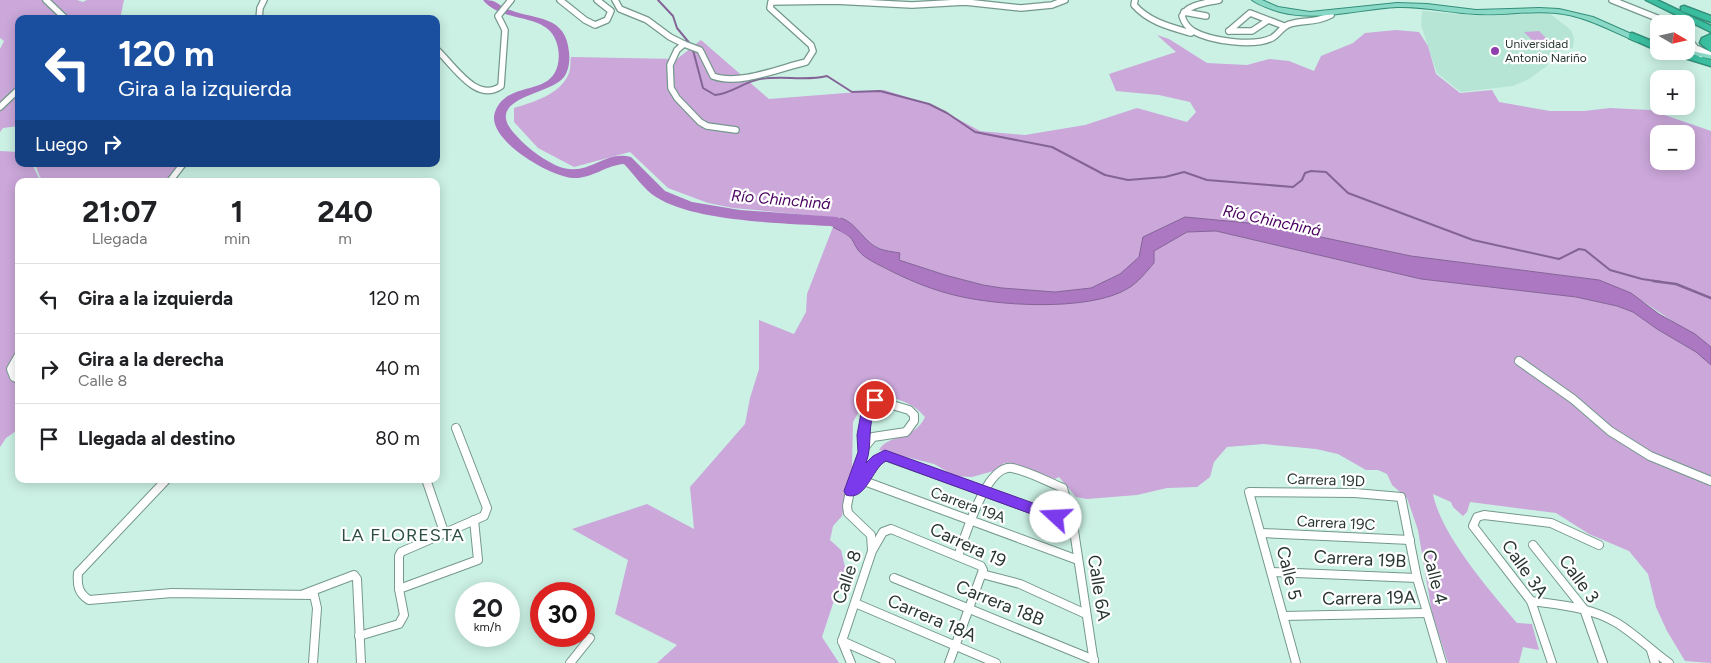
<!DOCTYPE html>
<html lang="es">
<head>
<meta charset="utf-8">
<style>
  :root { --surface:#fff; --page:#f6f6f6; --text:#202124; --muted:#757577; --line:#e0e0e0 }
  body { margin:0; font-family:Figtree,sans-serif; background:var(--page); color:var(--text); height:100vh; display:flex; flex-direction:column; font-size:19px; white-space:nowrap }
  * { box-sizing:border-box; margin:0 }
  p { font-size:16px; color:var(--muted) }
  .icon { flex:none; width:28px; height:28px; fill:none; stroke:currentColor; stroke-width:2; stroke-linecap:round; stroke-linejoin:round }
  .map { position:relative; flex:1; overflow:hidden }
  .panel { position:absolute; left:15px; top:178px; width:425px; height:305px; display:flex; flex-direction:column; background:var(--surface); border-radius:10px; box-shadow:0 2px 12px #0003 }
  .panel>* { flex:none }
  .guide { position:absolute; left:15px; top:15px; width:425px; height:152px; border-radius:10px; box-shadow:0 2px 12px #0003; background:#1a4fa0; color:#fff; overflow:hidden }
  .needle { width:32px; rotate:99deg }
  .fabs { position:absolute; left:1650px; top:15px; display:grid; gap:10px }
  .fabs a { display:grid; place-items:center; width:45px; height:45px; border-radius:10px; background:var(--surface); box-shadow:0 2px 12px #0003; font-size:25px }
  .speed { position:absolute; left:455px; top:582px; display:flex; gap:10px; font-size:25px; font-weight:700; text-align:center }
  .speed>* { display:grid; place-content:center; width:65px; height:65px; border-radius:50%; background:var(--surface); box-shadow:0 2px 12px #0003; line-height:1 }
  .speed small { font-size:12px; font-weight:400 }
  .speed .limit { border:8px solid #d22; background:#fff; color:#111 }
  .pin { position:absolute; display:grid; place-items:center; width:42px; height:42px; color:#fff; margin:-21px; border:2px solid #fff; border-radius:50%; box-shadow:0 1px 5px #0007 }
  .me { position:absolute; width:55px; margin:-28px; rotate:290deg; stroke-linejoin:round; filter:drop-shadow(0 0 4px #0008) }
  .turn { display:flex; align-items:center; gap:18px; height:105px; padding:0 20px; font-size:22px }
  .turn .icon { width:65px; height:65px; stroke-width:2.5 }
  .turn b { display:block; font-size:35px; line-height:42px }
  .then { display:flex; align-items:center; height:48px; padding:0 20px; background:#0003; gap:10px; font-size:19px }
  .eta { display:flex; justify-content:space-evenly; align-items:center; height:85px; text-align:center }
  .eta b { font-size:30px; font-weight:700; line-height:35px }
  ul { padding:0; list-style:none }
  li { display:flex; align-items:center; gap:15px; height:70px; padding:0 20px; border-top:1px solid var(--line) }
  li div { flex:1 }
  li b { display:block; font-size:19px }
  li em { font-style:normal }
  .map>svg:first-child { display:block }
  .built { fill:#b6e4d5 }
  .green { fill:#cba7da; fill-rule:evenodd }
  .water { fill:#ac78c2; stroke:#846497 }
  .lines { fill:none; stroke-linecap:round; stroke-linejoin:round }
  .stream-far1 { stroke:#846497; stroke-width:2 }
  .stream { stroke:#846497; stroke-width:2.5 }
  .river { fill:#ac78c2; fill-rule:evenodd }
  .street-far1-casing { stroke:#75988d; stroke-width:8 }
  .street-casing { stroke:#75988d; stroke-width:10 }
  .primary-casing { stroke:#348f7a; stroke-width:2 }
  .highway-casing { stroke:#348f7a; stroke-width:3 }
  .street-far1 { stroke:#fff; stroke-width:5.5 }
  .street { stroke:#fff; stroke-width:8 }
  .primary { fill:#89d9c6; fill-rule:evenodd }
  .highway { fill:#3bbfa0; fill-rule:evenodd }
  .route { fill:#7c3aed; stroke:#51269a }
  .poi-dot { fill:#8f3eae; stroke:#fff; stroke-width:2 }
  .labels { text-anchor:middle; stroke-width:4.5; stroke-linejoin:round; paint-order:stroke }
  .far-poi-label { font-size:12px; fill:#283632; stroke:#fff; text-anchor:start }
  .street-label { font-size:15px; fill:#283632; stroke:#fff }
  .water-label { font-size:16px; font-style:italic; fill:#4a0060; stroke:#fff }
  .quarter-label { font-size:18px; letter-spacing:1px; fill:#2c4d43; stroke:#fff }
  .near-street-label { font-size:18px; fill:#283632; stroke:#fff }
</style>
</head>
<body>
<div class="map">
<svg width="1711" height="663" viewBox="0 0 1711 663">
  <rect width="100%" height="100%" fill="#cbf1e4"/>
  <polygon class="built" points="1422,11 1484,16 1549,13 1571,30 1574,38 1573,48 1552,53 1547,66 1529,79 1513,86 1461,92 1437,73 1421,25"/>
  <g class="green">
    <polygon points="0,0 77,0 83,2 87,0 124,0 120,19 19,19 19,126 3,128 0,132 0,49 4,41 0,38"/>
    <path d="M 1396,30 L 1419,32 L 1428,46 L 1436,74 L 1460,93 L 1492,90 L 1499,102 L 1550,111 L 1584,111 L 1610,108 L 1650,110 L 1711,131 L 1711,347 L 1644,302 L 1599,280 L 1411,256 L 1259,224 L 1185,217 L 1144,237 L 1139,257 L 1120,274 L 1091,288 L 1055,292 L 1002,288 L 983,285 L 945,275 L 899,260 L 900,253 C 894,252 886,251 880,249 C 864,243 857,223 841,218 L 733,208 L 708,203 L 668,188 L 630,152 L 574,167 L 538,148 L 514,122 L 514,108 C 534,102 561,94 569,73 C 571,68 570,62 571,57 L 677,59 L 701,40 L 769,99 L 884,90 L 932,105 L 980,131 L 1025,135 L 1085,125 L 1137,108 L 1187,122 L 1196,112 L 1190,102 L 1159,95 L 1116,91 L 1109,74 L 1176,52 L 1157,35 L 1169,39 L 1207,63 L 1247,65 L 1269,59 L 1289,61 L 1314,71 L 1321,56 L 1353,43 L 1365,33 ZM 1659,134 L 1686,134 L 1686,161 L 1659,161 Z"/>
    <polygon points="1539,31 1555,47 1540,48 1524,32"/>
    <polygon points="0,151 19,152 19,164 32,164 39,178 43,181 19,181 19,352 7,370 10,380 19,382 19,429 6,438 0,447"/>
    <polygon points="35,164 181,164 167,181 46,181 40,177"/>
    <path d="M 833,227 L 850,237 L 859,251 L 882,267 L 910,280 L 985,301 L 1031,304 L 1078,303 L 1104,298 L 1126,290 L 1139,280 L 1154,251 L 1168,241 L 1187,232 L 1216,231 L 1421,279 L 1576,297 L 1617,306 L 1633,312 L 1657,329 L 1696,352 L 1711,365 L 1711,663 L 1685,661 L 1667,631 L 1656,607 L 1648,574 L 1629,551 L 1589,534 L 1556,513 L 1470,502 L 1467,512 L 1463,516 L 1453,507 L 1451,502 L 1433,494 C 1441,535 1490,591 1517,623 L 1532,624 L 1539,650 L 1523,647 L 1519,663 L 1448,663 L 1432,613 L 1418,530 L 1407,498 L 1392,485 L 1387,474 L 1378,470 L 1366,470 L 1338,454 L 1316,449 L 1263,444 L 1227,447 L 1214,462 L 1210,477 L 1197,487 L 1167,488 L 1137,495 L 1087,499 L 1076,497 L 1059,477 L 1055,479 L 1027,469 L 1004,463 L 997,470 L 972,477 L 955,476 L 934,464 L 879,450 C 888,434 914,441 925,417 C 912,401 894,398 874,393 L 863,404 L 853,422 L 852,469 L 842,516 L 833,526 L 830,540 L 841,550 L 845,567 L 822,637 L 839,663 L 657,663 L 677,645 L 615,614 L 628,560 L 572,529 L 647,504 L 694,529 L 690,487 L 745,424 L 750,398 L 759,369 L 759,320 L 794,334 L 806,312 L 807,294 Z"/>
  </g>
  <path class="water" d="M 1185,217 L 1259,224 L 1411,256 L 1599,280 L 1631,293 L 1659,314 L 1695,334 L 1711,347 L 1711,365 L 1696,352 L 1657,329 L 1633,312 L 1617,306 L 1576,297 L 1421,279 L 1216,231 L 1187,232 L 1154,251 L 1154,263 C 1146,272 1138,283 1127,289 C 1088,312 993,306 950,294 C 927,288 904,278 883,267 C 875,263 863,257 858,250 C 855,246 853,240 850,237 C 845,233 838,230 833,227 L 841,218 C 857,223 864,243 880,249 C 886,251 894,252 900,253 L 899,260 L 945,275 L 983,285 L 1002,288 L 1055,292 L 1091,288 L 1120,274 L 1139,257 L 1143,237 Z"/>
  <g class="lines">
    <g class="stream-far1">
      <polyline points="658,0 673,16 677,28 691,45"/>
      <path d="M 693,50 L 703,88 L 715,95 C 730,94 741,84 756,80 C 779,74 803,82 827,76 L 852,92 L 880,91 L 929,104 L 947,113 L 975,132 L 1052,147 L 1105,175 L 1128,180 L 1165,177 L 1184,172 L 1207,180 L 1293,187 L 1302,180 L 1305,173 L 1311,171 L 1326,172 L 1348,193 L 1473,240 L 1559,259 L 1579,249 L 1585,250 L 1610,270 L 1642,279 L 1662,282"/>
    </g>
    <polyline class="stream" points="1653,281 1676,284 1711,298"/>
    <path class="river" d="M 483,0 C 499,0 496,5 510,10 C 536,20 566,15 569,52 C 570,60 569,70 564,77 C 551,95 484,97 513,132 C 525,146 539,157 555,165 C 588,180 603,149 631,157 L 665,191 L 692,202 L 740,210 L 837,217 L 842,219 L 859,233 L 857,236 C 845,240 841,227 830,226 C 783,223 695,222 656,197 C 644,190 634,174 624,164 C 606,165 592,179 573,178 C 550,177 485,139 495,112 C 506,83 541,94 554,74 C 560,65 560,51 556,41 C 546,12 502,24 483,0 Z"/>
    <defs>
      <g id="street-far1">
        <polyline points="46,0 66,19"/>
        <polyline points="560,0 585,20 595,25 607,20 611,11 597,0"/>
        <polyline points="615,0 620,9 647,20 670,37 684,44"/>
        <path d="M 1135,0 L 1134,5 C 1149,22 1170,27 1191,33"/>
        <path d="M 1219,0 C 1207,3 1188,4 1182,16 C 1184,23 1187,27 1193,31 C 1210,41 1254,47 1272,38 C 1279,34 1282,26 1290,24 C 1306,19 1313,24 1331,15"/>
        <polyline points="1612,0 1672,24"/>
        <polyline points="1184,12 1206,16"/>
        <polyline points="259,19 260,8 264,0"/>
        <polyline points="1229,31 1250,13 1284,26"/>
        <polyline points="1229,31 1252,31 1267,21"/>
        <polyline points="1686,36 1701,55"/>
        <path d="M 436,49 C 453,64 476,104 501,86 L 505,30 L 498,16 L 511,0"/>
        <polyline points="1698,49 1711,55"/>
        <polyline points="0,107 19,89"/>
        <path d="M 736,130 L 707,126 L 700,122 L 677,98 L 671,88 L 670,65 L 677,50 L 684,44 L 700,50 L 713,76 C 738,86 780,68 806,62 L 813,51 L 811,45 L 770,8 L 771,2 L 835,1 L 912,5 L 965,2 L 1021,8 L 1052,5 L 1065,0"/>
        <polyline points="170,181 183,164"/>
      </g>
      <g id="street">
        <polyline points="19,355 11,369 14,377 19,379"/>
        <polyline points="1519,361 1573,399 1610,431 1650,456 1711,481"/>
        <polyline points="865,447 873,437 906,432 914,421 914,415 909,410 875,400 867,413 863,435 864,452 850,491 847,506 848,513 871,535 872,550"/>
        <path d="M 167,479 L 78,573 C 77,585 78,593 89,600 L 172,593 L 314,595 L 317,608 L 313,663"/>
        <polyline points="426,479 444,532"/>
        <polyline points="864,481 874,463 885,456 1073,524"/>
        <polyline points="850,491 864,481 1078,560"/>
        <polyline points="1262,533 1410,540"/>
        <polyline points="1533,545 1584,609 1603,663"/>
        <path d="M 958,556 C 965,537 986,464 1012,468 C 1028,471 1048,482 1063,488 L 1073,524 L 1094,663"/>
        <polyline points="1272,572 1417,578"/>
        <polyline points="982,574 1020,584 1086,614"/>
        <polyline points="894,578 1094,660"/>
        <polyline points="399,589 478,560 474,520"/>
        <polyline points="304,594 354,575 357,579 361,663"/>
        <path d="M 1531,601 C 1560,605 1591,607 1617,623 C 1635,634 1651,650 1669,663"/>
        <polyline points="855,603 996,663"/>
        <polyline points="1283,616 1427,613"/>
        <polyline points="359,636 399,624 404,615 399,589 399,556 401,552 484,516 487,508 456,428"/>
        <polyline points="842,641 872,551 883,532 891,529 981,566 983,570 949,663"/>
        <polyline points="842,641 891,663"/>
        <polyline points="842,641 851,663"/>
        <polyline points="1651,650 1655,663"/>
        <polyline points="570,663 590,638"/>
        <polyline points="1296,663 1249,492 1355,493 1401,497 1417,578 1442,663"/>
        <polyline points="1552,663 1531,601 1473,526 1477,517 1484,515 1551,523 1599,545"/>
      </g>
      <g id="primary">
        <path d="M 1252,0 L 1262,0 L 1278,7 L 1310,12 L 1397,3 L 1427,4 L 1476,10 L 1539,8 L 1559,9 L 1593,17 L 1645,40 L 1644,42 L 1638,42 C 1611,31 1586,16 1556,13 C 1530,10 1503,16 1476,14 C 1450,13 1424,6 1397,7 C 1357,9 1320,22 1280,12 C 1271,9 1260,6 1252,0 Z"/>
        <polygon points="1686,50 1711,55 1711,59 1676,51 1686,51"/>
      </g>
      <g id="highway">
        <polygon points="1646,0 1657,0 1711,26 1711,32"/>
        <polygon points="1684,6 1711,16 1711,22 1681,11 1681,7"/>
        <polygon points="1632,33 1659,44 1659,51 1629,38 1629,34"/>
        <polygon points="1711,34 1711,52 1700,43 1702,38"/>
        <polygon points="1662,51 1679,51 1711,60 1711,66"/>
      </g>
    </defs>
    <use href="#street-far1" class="street-far1-casing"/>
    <use href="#street" class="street-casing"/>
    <use href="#primary" class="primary-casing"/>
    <use href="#highway" class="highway-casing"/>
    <use href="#street-far1" class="street-far1"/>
    <use href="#street" class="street"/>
    <use href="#primary" class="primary"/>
    <use href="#highway" class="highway"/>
  </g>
  <path class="route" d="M 875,396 L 880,397 L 881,400 C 879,405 875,410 873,415 C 868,431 872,447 866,463 L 873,456 L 885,450 L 1061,513 L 1063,517 L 1061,521 L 1056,523 L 886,461 C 872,468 866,502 846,495 L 844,491 L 858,452 L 857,435 L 861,413 L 871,397 Z"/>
  <circle class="poi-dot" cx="1495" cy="51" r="5"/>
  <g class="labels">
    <g class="far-poi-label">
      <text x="1505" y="48">Universidad<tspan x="1505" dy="14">Antonio Nariño</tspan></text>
    </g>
    <g class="street-label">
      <text transform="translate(1326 480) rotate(2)" y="5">Carrera 19D</text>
      <text transform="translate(968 505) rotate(20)" y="5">Carrera 19A</text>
      <text transform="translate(1336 523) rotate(3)" y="5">Carrera 19C</text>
    </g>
    <g class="water-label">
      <text transform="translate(781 199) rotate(5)" y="6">Río Chinchiná</text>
      <text transform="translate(1272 220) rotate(12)" y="6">Río Chinchiná</text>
    </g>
    <g class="quarter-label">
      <text x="403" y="541">LA FLORESTA</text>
    </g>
    <g class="near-street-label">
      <text transform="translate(968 545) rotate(25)" y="6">Carrera 19</text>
      <text transform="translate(1360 559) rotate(3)" y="6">Carrera 19B</text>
      <text transform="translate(1525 569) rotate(55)" y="6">Calle 3A</text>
      <text transform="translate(1289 573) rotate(76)" y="6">Calle 5</text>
      <text transform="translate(847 577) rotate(-71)" y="6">Calle 8</text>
      <text transform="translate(1435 577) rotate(76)" y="6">Calle 4</text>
      <text transform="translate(1579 579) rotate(54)" y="6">Calle 3</text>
      <text transform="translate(1099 588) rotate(81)" y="6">Calle 6A</text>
      <text transform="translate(1369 598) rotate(-1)" y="6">Carrera 19A</text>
      <text transform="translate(1000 603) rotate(22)" y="6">Carrera 18B</text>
      <text transform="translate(932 618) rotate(23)" y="6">Carrera 18A</text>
    </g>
  </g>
</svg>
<div class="fabs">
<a><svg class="needle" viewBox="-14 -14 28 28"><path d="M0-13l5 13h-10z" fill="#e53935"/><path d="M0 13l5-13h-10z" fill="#757577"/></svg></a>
<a>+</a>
<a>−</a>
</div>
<div class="speed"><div>20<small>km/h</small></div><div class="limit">30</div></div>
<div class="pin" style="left:875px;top:400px;background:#d93025"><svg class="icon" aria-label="arrive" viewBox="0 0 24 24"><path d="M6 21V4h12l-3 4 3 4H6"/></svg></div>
<svg class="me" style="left:1056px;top:517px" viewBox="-20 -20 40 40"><circle r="19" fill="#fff"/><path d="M0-13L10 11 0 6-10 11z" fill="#7c3aed"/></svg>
<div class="guide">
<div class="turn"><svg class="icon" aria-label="left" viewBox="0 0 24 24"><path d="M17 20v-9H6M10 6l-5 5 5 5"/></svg><div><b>120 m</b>Gira a la izquierda</div></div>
<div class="then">Luego<svg class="icon" aria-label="right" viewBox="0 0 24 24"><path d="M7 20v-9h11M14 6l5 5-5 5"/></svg></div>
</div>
<section class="panel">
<div class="eta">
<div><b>21:07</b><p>Llegada</p></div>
<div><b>1</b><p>min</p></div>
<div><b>240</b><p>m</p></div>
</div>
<ul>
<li><svg class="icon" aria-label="left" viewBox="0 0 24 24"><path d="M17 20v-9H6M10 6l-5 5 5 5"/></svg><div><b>Gira a la izquierda</b></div><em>120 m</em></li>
<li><svg class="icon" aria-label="right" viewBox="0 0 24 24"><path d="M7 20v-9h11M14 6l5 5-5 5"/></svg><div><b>Gira a la derecha</b><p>Calle 8</p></div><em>40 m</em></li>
<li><svg class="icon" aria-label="arrive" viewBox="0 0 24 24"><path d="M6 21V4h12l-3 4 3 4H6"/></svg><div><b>Llegada al destino</b></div><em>80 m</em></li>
</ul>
</section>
</div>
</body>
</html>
